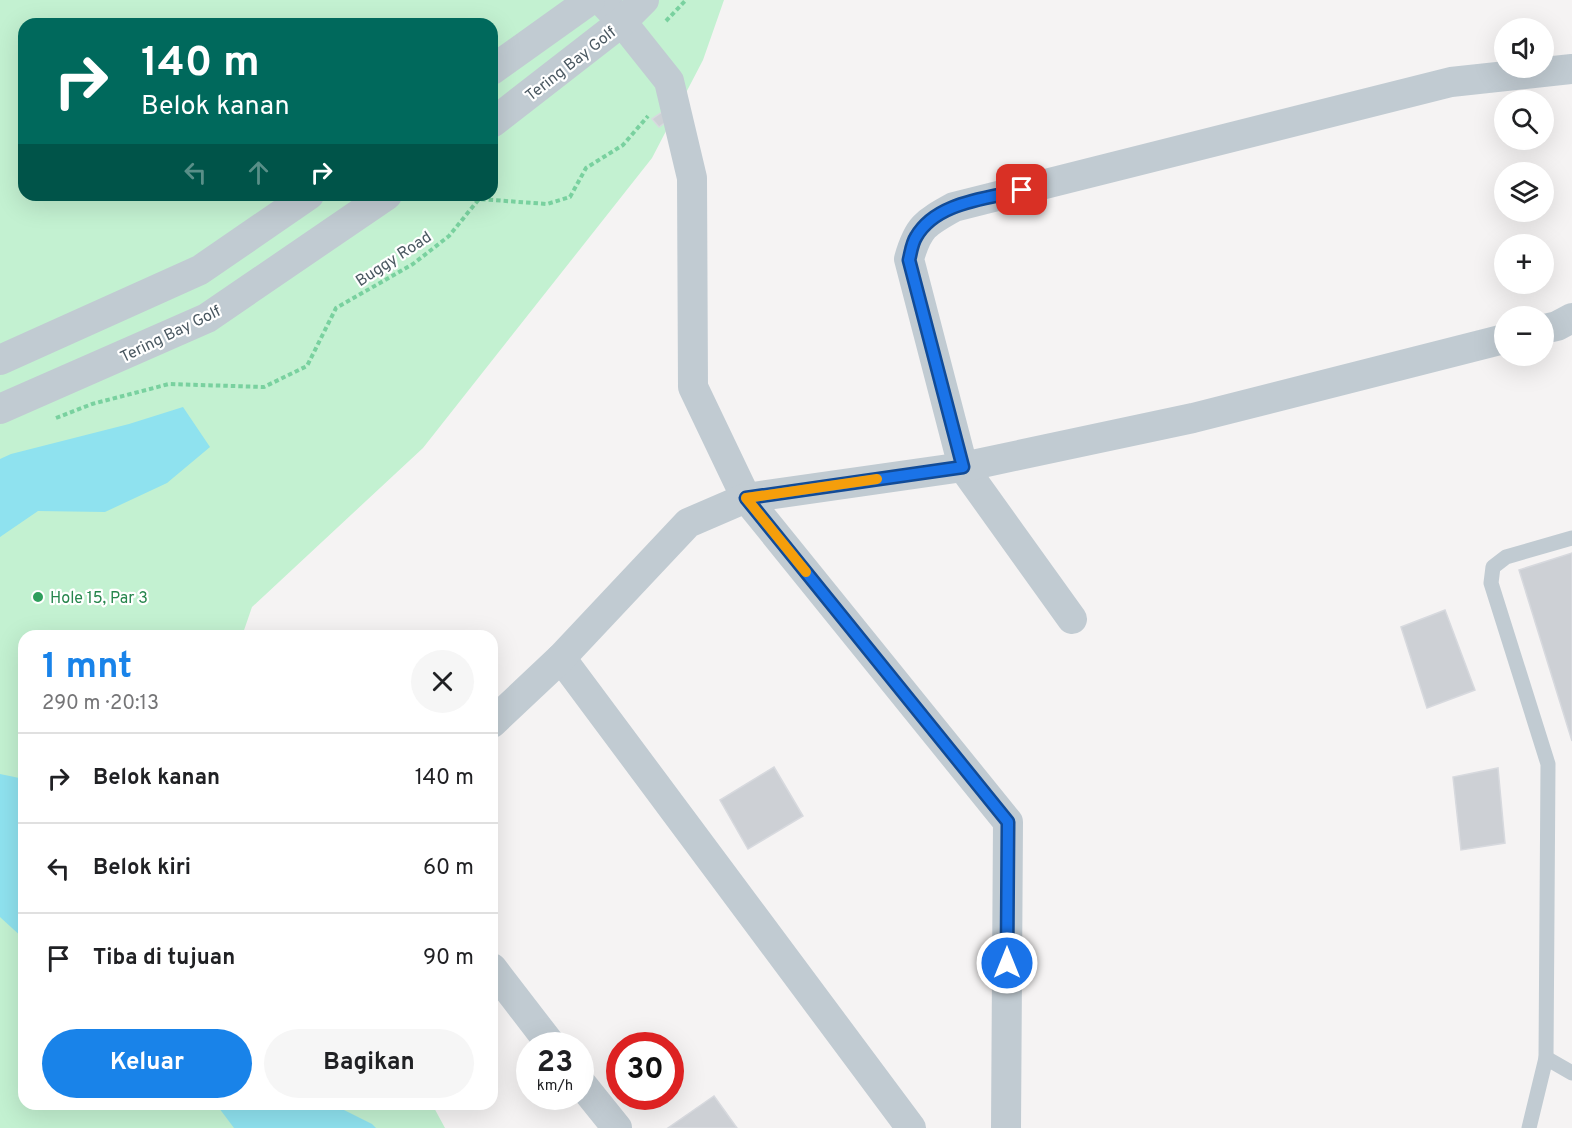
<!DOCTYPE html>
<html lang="id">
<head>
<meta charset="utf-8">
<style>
  :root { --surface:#fff; --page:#f6f6f6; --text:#202124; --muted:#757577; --line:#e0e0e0; --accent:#1983e9 }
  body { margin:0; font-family:Overpass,sans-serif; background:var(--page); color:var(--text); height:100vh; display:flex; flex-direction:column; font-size:22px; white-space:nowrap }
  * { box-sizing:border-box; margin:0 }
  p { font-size:20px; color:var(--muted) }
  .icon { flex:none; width:33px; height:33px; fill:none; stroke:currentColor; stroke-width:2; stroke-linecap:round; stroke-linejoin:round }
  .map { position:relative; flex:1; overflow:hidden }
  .drawer { position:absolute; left:18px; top:630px; width:480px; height:480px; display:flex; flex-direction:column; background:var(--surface); border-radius:18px; box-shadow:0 6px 24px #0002 }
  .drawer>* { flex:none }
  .guide { position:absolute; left:18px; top:18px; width:480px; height:183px; border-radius:18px; box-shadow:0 6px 24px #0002; background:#00695c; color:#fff; overflow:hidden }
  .controls { position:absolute; left:1494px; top:18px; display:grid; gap:12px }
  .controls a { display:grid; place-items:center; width:60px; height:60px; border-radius:50%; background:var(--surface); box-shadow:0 6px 24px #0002; font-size:30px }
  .speed { position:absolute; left:516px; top:1032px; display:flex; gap:12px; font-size:30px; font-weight:700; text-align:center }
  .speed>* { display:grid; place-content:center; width:78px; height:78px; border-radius:50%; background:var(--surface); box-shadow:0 6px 24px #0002; line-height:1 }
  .speed small { font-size:15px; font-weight:400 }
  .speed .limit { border:9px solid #d22; background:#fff; color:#111 }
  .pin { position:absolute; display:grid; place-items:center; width:51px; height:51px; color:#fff; margin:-26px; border-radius:12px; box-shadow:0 3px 9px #0006 }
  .me { position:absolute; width:66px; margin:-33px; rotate:0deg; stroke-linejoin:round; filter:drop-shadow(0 0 4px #0008) }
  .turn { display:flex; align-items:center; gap:21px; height:126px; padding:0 24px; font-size:27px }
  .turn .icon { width:78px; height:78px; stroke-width:2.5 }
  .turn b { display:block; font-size:42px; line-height:51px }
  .lanes { display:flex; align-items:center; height:57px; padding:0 24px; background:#0003; justify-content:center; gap:30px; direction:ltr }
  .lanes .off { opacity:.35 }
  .round { display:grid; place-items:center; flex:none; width:63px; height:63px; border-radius:32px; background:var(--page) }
  .summary { display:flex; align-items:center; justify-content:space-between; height:102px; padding:0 24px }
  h1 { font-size:36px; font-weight:700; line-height:45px; color:var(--accent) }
  .primary-button { display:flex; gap:12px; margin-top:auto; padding:12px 24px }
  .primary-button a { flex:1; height:69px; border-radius:36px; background:var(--accent); color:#fff; font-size:24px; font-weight:700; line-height:69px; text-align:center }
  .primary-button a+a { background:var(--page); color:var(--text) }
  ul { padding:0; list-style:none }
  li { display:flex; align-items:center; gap:18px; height:90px; padding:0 24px; border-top:2px solid var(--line) }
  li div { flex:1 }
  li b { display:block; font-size:22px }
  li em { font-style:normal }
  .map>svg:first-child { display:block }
  .green { fill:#c3f1d1; fill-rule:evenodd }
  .water { fill:#8fe2ef }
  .building { fill:#cdd0d5; stroke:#d7d9de; stroke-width:1.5 }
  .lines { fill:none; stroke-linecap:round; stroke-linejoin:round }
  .path { stroke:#79d19f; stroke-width:4; stroke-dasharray:4.5 3; stroke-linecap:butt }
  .lane { stroke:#c1cbd2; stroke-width:15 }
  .street { stroke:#c1cbd2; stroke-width:30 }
  .route-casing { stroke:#114b97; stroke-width:15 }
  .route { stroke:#1a73e8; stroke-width:10 }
  .slow { stroke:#f59e0b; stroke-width:10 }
  .leisure-dot { fill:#2e9e5b; stroke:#fff; stroke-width:2 }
  .labels { text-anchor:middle; stroke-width:4.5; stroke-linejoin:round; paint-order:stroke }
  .street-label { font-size:16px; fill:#4a5861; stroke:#fff }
  .leisure-label { font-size:16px; fill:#27864d; stroke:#fff; text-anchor:start }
</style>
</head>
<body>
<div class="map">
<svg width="1572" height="1128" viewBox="0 0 1572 1128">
  <rect width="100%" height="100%" fill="#f5f3f3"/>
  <path class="green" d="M 0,0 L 724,0 L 703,60 L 652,158 L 423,448 L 252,607 L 242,636 L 24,636 L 24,1104 L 432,1104 L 445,1128 L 0,1128 ZM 24,24 L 492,24 L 492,195 L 24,195 Z"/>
  <g class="water">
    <polygon points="183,407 210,447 167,483 105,512 38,511 0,537 0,459 11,454 129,424"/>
    <polygon points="0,774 24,779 24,939 0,917"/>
    <polygon points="216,1104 265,1104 269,1108 332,1104 372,1124 376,1128 234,1128"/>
  </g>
  <g class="building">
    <polygon points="665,110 670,119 659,127 652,119"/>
    <polygon points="1572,553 1572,741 1519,570"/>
    <polygon points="1445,610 1475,690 1427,708 1401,627"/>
    <polygon points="774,767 803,816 748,849 720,800"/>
    <polygon points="1498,768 1505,843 1461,850 1453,777"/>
    <polygon points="714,1096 737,1128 668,1128"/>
  </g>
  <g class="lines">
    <g class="path">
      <polyline points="666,21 686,0"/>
      <polyline points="56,418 92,404 169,384 264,387 307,366 336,308 413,264 449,236 479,199 547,204 570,197 586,168 623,145 648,116"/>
    </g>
    <g class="lane">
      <polyline points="1546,1058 1572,1073"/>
      <polyline points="1529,1128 1546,1058 1548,764 1491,583 1493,567 1506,557 1572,538"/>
    </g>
    <g class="street">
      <polyline points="601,0 622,22 669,81 692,178 693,387 746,498 1008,822 1006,1128"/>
      <polyline points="492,70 590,0"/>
      <polyline points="492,123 622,22 644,0"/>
      <polyline points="1544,329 1557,326 1572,318"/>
      <polyline points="0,360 200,270 309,195"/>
      <polyline points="0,409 207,318 387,195"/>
      <path d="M 1072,619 L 963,467 L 909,259 C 918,227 925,223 954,207 L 1451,82 L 1572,69"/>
      <polyline points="561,658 911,1128"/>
      <polyline points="492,723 561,658 688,523 746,498 963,467 1193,418 1504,339"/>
      <polyline points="492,968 552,1046"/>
      <polyline points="580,1082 617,1128"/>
    </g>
  </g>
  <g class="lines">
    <defs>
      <path id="route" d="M 1007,963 L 1008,822 L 746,498 L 963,467 L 909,260 C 911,252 912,243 916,237 C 936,202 986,199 1022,190"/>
    </defs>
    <use href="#route" class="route-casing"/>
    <use href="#route" class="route"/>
    <polyline class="slow" points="806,572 746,498 877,479"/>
  </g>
  <circle class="leisure-dot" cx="38" cy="597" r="6"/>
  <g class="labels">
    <g class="street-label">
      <text transform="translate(570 63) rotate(-38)" y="6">Tering Bay Golf</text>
      <text transform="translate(393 258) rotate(-33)" y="6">Buggy Road</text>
      <text transform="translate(170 333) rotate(-26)" y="6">Tering Bay Golf</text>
    </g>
    <g class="leisure-label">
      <text x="50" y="603">Hole 15, Par 3</text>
    </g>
  </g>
</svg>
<div class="controls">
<a><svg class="icon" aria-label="sound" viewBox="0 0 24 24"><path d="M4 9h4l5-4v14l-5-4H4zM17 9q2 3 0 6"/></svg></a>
<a><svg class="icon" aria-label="search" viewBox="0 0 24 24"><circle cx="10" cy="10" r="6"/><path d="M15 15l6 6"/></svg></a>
<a><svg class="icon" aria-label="layers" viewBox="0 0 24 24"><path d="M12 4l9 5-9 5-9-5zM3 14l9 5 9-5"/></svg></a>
<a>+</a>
<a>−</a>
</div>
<div class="speed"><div>23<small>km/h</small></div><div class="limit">30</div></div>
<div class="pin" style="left:1022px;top:190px;background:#d93025"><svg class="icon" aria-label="arrive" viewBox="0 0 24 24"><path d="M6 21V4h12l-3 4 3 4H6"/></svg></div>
<svg class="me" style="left:1007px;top:963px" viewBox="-20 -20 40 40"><circle r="17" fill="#1a73e8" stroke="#fff" stroke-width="3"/><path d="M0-11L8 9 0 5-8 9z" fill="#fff"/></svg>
<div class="guide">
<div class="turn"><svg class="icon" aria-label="right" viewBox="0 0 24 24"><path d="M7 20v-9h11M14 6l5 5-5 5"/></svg><div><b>140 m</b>Belok kanan</div></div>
<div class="lanes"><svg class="icon off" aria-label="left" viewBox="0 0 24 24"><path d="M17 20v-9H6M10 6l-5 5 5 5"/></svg><svg class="icon off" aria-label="ahead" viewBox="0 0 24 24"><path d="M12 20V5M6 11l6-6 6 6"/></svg><svg class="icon" aria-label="right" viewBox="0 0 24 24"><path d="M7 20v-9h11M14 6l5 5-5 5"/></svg></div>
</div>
<section class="drawer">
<div class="summary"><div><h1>1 mnt</h1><p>290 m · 20:13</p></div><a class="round"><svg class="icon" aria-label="close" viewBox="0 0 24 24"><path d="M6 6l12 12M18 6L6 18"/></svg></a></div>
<ul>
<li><svg class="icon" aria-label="right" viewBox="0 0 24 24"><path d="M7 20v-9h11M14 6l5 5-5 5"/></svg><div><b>Belok kanan</b></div><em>140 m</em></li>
<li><svg class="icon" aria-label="left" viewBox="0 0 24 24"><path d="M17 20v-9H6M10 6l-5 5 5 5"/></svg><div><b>Belok kiri</b></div><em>60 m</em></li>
<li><svg class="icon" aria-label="arrive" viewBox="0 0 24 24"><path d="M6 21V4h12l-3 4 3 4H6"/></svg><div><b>Tiba di tujuan</b></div><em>90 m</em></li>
</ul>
<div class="primary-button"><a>Keluar</a><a>Bagikan</a></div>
</section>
</div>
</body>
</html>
